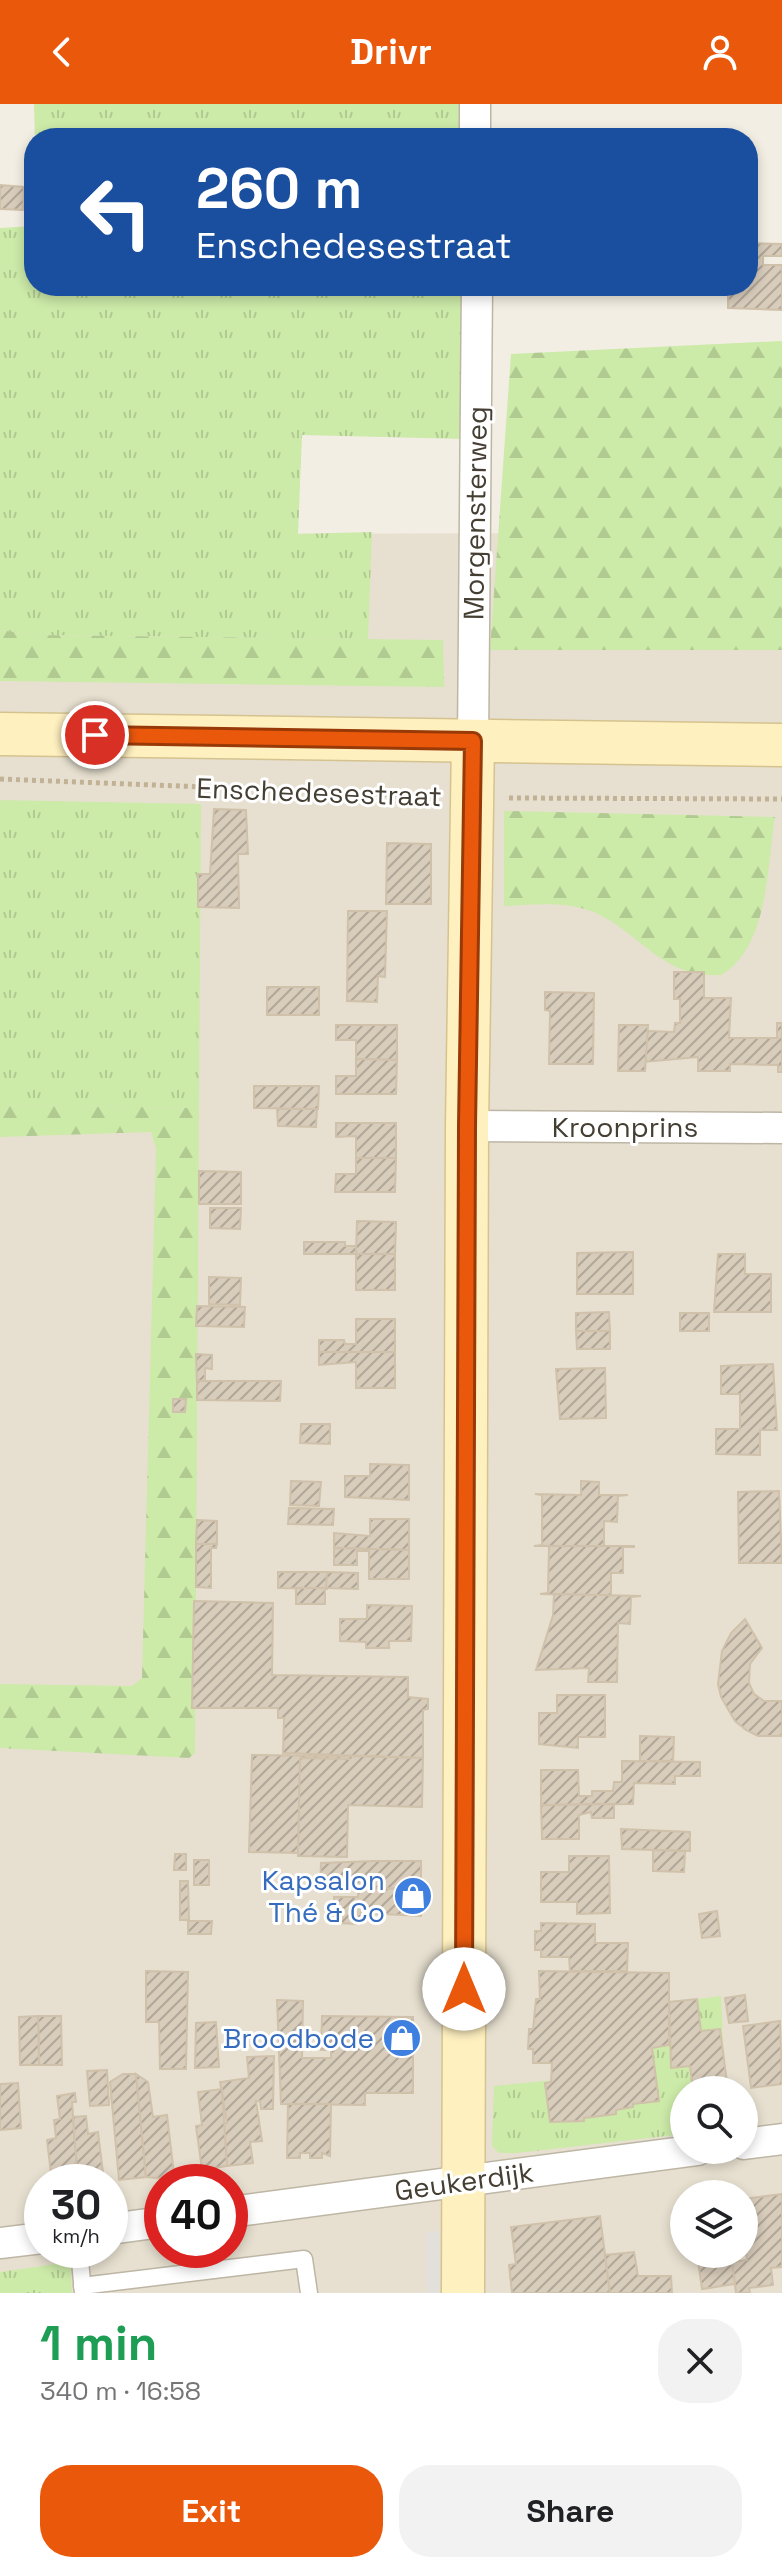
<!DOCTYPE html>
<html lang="en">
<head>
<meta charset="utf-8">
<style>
  :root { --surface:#fff; --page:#f2f2f2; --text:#202124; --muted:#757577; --accent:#ea580c }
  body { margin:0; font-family:"Space Grotesk",sans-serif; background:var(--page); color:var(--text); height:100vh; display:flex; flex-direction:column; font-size:30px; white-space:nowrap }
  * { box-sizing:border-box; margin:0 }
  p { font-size:26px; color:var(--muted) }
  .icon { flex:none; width:44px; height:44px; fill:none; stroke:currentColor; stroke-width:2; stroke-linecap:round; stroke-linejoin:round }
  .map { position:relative; height:2189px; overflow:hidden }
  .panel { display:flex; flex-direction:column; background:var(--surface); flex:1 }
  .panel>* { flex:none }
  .top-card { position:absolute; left:24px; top:24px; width:734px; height:168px; border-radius:32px; box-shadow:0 4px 12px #0003; background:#1a4fa0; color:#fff; overflow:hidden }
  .tools { position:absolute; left:670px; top:1972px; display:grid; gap:16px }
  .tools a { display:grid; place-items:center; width:88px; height:88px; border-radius:50%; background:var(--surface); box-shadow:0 4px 12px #0003; font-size:40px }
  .speed { position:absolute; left:24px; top:2060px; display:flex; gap:16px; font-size:40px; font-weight:700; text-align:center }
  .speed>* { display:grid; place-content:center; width:104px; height:104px; border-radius:50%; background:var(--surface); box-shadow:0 4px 12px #0003; line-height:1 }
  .speed small { font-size:20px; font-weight:400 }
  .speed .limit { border:12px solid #d22; background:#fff; color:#111 }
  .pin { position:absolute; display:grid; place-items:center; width:68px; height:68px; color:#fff; margin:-34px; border:4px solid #fff; border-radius:50%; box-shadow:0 2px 8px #0007 }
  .me { position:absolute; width:88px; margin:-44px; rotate:0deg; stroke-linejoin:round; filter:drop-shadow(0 0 6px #0008) }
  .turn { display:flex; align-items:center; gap:28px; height:168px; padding:0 40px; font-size:36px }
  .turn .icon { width:104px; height:104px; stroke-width:2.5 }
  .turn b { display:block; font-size:56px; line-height:68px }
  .round { display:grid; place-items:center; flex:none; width:84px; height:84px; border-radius:32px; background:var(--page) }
  .headline { display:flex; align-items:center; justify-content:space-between; height:136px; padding:0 40px }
  h1 { font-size:48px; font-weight:700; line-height:60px; color:#1e9e55 }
  .button { display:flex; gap:16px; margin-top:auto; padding:16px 40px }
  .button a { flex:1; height:92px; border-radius:32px; background:var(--accent); color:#fff; font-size:32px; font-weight:700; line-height:92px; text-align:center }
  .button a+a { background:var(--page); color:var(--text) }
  header { display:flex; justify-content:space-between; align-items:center; height:104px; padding:0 40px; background:var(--accent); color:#fff; font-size:36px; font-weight:700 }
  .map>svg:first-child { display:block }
  .residential { fill:#e7e0d0; fill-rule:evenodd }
  .grass { fill:url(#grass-tufts) }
  .forest { fill:url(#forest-firs) }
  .parking { fill:#e3e0dc }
  .building { fill:url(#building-hatch); stroke:#d0c1aa; stroke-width:2 }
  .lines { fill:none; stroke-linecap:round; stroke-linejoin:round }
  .lane-casing { stroke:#beb6a5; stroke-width:19 }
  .street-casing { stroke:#beb6a5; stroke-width:33 }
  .secondary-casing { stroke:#d5c38f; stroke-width:45 }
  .path { stroke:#c1b295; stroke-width:5; stroke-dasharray:4 4; stroke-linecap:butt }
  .lane { stroke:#fff; stroke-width:16 }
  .street { stroke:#fff; stroke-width:30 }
  .secondary { stroke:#fff0c0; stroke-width:42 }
  .route-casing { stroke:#983908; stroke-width:20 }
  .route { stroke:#ea580c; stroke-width:14 }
  .labels { text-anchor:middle; stroke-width:6; stroke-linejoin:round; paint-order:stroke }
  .street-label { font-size:28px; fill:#443e33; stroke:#fff }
  .shop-label { font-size:28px; fill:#366cbe; stroke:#fff; text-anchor:end }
</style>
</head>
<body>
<header><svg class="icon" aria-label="back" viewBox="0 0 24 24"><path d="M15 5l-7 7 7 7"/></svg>Drivr<svg class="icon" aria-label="person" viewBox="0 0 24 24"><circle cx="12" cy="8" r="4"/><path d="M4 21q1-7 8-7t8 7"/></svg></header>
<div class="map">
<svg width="782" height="2189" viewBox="0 0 782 2189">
  <defs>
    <pattern id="grass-tufts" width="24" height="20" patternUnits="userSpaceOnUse" patternTransform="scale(2)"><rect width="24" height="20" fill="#cceaa8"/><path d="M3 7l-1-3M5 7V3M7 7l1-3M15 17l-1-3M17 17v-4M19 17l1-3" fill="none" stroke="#b0ca91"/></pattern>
    <pattern id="forest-firs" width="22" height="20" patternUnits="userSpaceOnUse" patternTransform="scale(2)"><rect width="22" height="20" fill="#cceaa8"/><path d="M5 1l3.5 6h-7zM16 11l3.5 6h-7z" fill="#b0ca91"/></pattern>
    <pattern id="building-hatch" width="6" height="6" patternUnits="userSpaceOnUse" patternTransform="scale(2)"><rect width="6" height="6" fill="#d8ccbb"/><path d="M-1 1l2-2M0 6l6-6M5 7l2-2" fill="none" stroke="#b1a799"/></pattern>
  </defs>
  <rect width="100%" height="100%" fill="#f3eee3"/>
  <path class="residential" d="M 782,429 L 782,2189 L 0,2189 L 0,430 ZM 684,1986 L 744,1986 L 744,2046 L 684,2046 ZM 42,2078 L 110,2078 L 110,2146 L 42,2146 ZM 162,2078 L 230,2078 L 230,2146 L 162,2146 ZM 684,2090 L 744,2090 L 744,2150 L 684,2150 Z"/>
  <g class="grass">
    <polygon points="34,0 461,0 462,34 35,34"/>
    <polygon points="34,122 34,182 463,182 465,335 302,331 298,430 372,428 368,535 36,531 0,526 0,124"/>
    <polygon points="0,696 201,700 199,1004 0,1001"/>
    <polygon points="721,1892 725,1986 684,1986 684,2030 517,2049 499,2049 492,2042 494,1982 575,1974 595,1908"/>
    <polygon points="70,2158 72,2189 0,2189 0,2168"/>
  </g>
  <g class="forest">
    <polygon points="782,237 782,546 490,546 511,250"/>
    <polygon points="0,526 36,531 443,536 444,583 0,577"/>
    <path d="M 504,707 L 775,713 C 767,761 769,844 721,871 C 662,874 644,832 596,809 C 566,796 535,801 504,802 Z"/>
    <polygon points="0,1001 199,1004 195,1649 189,1654 0,1644 0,1580 132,1582 142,1574 156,1044 151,1028 0,1033"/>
  </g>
  <polygon class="parking" points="427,2127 448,2128 448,2189 427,2189"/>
  <g class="building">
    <polygon points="0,81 24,83 23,106 0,105"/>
    <polygon points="748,139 782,140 782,152 763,152 763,161 782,161 782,206 728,204 728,182 748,182"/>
    <polygon points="214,705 246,706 248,750 238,750 239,804 198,803 198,770 210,770"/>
    <polygon points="387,739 431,740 431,800 386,800"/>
    <polygon points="348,807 387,807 385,873 378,872 377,898 347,897"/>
    <polygon points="674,868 704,868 704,894 731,894 729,934 777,934 777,919 782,919 782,968 778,968 778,961 730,960 730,967 698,967 698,953 644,958 648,927 674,928 675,919 680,919 680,895 674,895"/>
    <rect x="267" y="883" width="52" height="28"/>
    <polygon points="545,888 594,889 593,960 549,960 550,907 545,906"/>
    <polygon points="336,921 397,921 397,956 356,955 356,936 336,936"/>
    <polygon points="619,921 648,921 645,967 618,967"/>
    <polygon points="356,955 397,956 396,990 336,990 336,972 356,972"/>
    <polygon points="254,982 319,982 318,1005 254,1004"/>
    <polygon points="277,1005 317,1005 316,1023 278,1022"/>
    <polygon points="336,1019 396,1019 396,1054 356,1054 356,1032 336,1033"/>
    <polygon points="356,1054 396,1054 395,1088 335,1088 336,1070 356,1070"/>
    <polygon points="199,1067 241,1068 241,1100 199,1100"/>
    <polygon points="210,1104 241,1104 240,1125 210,1124"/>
    <polygon points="357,1117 396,1118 395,1150 356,1150"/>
    <polygon points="304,1138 345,1138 345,1142 356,1142 356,1150 304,1150"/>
    <polygon points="633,1148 633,1190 577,1190 577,1149"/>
    <rect x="356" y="1150" width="39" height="36"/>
    <polygon points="718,1150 745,1150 745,1170 771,1170 771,1208 714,1208"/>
    <polygon points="209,1173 241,1174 240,1201 209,1200"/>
    <polygon points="197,1202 245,1203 244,1223 196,1222"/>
    <polygon points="609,1208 610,1227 576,1227 576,1209"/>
    <rect x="680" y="1209" width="29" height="18"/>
    <polygon points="356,1215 395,1215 395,1248 319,1248 319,1236 344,1236 345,1240 356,1240"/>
    <polygon points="576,1227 610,1227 610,1245 577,1245"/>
    <polygon points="319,1248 395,1248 395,1284 356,1284 356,1258 319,1261"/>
    <polygon points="196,1250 212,1251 212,1265 205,1264 205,1277 197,1280"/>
    <polygon points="773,1260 777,1326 760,1326 760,1351 716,1350 716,1325 740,1325 740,1290 721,1290 721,1262"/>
    <polygon points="605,1264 606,1314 560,1315 556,1265"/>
    <polygon points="197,1277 281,1277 280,1297 197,1296"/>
    <polygon points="173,1295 186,1295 185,1308 173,1308"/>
    <polygon points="301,1320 330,1320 330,1340 300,1339"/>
    <polygon points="370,1360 409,1361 409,1396 345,1393 345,1372 370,1372"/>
    <polygon points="291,1377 321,1378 319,1402 290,1401"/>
    <polygon points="581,1377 599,1378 599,1391 628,1391 618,1392 617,1418 604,1417 604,1442 534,1442 542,1441 542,1391 535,1390 581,1391"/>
    <polygon points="779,1387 782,1459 739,1459 738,1388"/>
    <polygon points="289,1404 334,1405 333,1421 288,1420"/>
    <polygon points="370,1415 409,1415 409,1446 334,1444 334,1429 370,1432"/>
    <polygon points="197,1416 217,1417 217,1440 196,1440"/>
    <polygon points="196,1440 217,1440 216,1444 211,1444 211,1484 196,1483"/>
    <polygon points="549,1442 634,1442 634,1443 623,1443 623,1469 611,1469 611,1492 540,1490 548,1489"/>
    <polygon points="334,1444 409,1446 409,1475 369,1475 369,1447 357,1447 357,1461 334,1461"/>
    <polygon points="278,1468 327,1468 327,1485 278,1484"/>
    <polygon points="327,1468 358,1469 358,1485 326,1484"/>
    <rect x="296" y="1484" width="29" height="16"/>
    <polygon points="554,1490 641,1492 631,1493 630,1520 618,1519 617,1578 588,1578 589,1564 536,1566 553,1511"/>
    <polygon points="194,1497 273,1499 272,1571 408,1573 408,1593 428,1595 428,1605 423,1606 423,1654 283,1649 284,1614 278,1614 278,1604 192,1604"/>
    <polygon points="367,1501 412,1502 411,1537 389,1537 389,1544 366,1544 366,1538 340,1537 340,1515 367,1515"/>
    <polygon points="745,1515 762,1544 750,1560 749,1579 754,1590 764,1597 782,1597 782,1632 758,1632 746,1626 735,1617 721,1593 718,1580 722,1547 731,1529"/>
    <polygon points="557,1591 605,1591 605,1633 578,1633 578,1644 539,1640 539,1609 557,1609"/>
    <polygon points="640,1632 674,1633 673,1657 640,1657"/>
    <polygon points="252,1651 349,1652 349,1655 300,1654 299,1749 249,1748"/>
    <polygon points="349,1652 423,1654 422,1703 348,1701 347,1753 298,1752 300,1654 349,1655"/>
    <polygon points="622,1657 700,1658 700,1672 675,1672 675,1680 634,1679 633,1700 541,1701 541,1666 578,1666 579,1692 592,1692 592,1687 613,1687 614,1678 622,1678"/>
    <polygon points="614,1700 614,1714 592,1714 591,1708 579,1711 579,1735 542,1735 541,1701"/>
    <polygon points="621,1725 690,1728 690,1747 622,1745"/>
    <polygon points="653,1746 685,1747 684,1768 653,1767"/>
    <polygon points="175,1750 186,1750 186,1766 174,1766"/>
    <polygon points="569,1752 609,1752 610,1809 577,1810 577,1798 541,1798 541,1768 569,1768"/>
    <rect x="194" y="1756" width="15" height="25"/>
    <polygon points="374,1757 421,1757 421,1785 320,1784 321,1759"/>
    <polygon points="180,1777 188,1777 189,1816 180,1816"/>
    <polygon points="358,1784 421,1785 421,1812 361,1809 361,1820 334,1819 334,1793 358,1793"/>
    <polygon points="717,1807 720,1832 702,1834 699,1810"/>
    <polygon points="188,1817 212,1817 211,1830 188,1830"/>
    <polygon points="541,1819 595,1820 595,1839 628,1839 627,1867 570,1867 569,1853 541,1853 541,1846 535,1846 535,1827 541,1827"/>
    <polygon points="146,1867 188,1868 186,1965 160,1965 159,1918 146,1918"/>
    <polygon points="539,1867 669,1869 669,1941 652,1944 659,1997 633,2000 633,2003 616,2006 616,2010 584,2014 584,2017 550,2018 545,1979 551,1978 552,1959 533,1959 533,1945 528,1945 529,1925 533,1925 536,1895 540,1895"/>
    <polygon points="745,1891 748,1917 729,1919 725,1894"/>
    <polygon points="697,1895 701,1927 720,1925 728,1986 693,1986 690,1962 671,1964 669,1898"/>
    <polygon points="277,1896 303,1897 302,1954 331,1954 331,1946 321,1946 322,1912 413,1913 413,1989 365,1989 365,2001 281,2000"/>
    <polygon points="38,1912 61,1912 62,1961 39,1961"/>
    <polygon points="38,1912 39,1961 20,1961 19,1913"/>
    <polygon points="780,1917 782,1980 751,1984 743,1922"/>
    <polygon points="216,1918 219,1963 195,1964 196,1919"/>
    <polygon points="274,1952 273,2005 261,2005 260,1997 256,1997 262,2037 250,2038 253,2059 227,2062 222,2019 227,2019 220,1978 249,1974 247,1953"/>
    <polygon points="107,1966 109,2001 90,2002 87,1967"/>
    <polygon points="123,1970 136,1970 146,2073 119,2076 110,1978"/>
    <polygon points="136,1970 148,1978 153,2013 167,2011 174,2070 167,2075 146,2073"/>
    <polygon points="18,1979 21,2024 0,2026 0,1980"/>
    <polygon points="222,1985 227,2062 202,2066 196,2022 202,2021 198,1988"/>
    <polygon points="75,1989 76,1998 72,1998 78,2078 52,2078 47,2036 56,2034 54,2016 60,2015 57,1992"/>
    <polygon points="288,2000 331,2000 330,2052 322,2049 322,2054 310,2054 310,2049 300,2049 300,2054 287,2054"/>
    <polygon points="86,2012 88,2030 98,2028 104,2077 78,2078 73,2013"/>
    <polygon points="782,2090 782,2163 771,2164 773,2181 749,2184 750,2189 736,2189 732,2158 747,2156 744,2128 748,2127 744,2095"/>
    <polygon points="600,2112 610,2189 512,2189 509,2161 516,2160 511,2123"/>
    <polygon points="634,2148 638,2172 671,2172 672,2189 610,2189 605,2151"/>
    <polygon points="697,2150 722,2150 723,2159 732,2158 735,2180 702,2185"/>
  </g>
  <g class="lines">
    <defs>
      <g id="lane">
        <polyline points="79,2146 83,2189"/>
        <polyline points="82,2182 304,2155 309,2189"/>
      </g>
      <g id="street">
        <polyline points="475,0 475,34"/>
        <polyline points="473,637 477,182"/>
        <polyline points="467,1022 782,1024"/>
        <polyline points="744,2040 782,2035"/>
        <polyline points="230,2108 698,2046"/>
        <polyline points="110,2125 162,2118"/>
        <polyline points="0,2139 42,2134"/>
      </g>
      <g id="secondary">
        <polyline points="0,630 782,641"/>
        <polyline points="463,2189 467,1022 473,637"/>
      </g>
    </defs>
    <use href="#lane" class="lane-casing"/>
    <use href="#street" class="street-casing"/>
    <use href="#secondary" class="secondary-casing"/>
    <g class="path">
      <polyline points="0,675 435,692"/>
      <polyline points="509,694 782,695"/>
    </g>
    <use href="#lane" class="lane"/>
    <use href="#street" class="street"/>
    <use href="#secondary" class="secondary"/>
  </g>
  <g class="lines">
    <defs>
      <polyline id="route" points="95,631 473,637 467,1022 464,1885"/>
    </defs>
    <use href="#route" class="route-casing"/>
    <use href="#route" class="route"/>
  </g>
  <defs>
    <symbol id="shop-disc" viewBox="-11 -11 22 22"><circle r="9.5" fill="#3f7fe0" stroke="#fff"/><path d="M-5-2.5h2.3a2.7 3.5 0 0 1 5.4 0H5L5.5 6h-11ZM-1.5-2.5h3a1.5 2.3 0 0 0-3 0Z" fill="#fff"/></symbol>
  </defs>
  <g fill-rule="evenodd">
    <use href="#shop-disc" x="391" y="1770" width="44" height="44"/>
    <use href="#shop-disc" x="380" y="1912" width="44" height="44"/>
  </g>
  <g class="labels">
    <g class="street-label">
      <text transform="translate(475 409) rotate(-89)" y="10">Morgensterweg</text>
      <text transform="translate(319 688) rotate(2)" y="10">Enschedesestraat</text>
      <text x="625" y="1033">Kroonprins</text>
      <text transform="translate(464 2077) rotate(-8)" y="10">Geukerdijk</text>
    </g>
    <g class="shop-label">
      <text x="385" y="1786">Kapsalon<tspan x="385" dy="32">Thé &amp; Co</tspan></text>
      <text x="374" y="1944">Broodbode</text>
    </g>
  </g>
</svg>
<div class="tools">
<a><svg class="icon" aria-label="search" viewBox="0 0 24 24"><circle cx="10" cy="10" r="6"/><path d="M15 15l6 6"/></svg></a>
<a><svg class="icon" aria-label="layers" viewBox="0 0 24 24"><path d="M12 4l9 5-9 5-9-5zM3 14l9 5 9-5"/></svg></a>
</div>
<div class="speed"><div>30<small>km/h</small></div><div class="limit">40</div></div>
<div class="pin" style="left:95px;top:631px;background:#d93025"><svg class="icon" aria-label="arrive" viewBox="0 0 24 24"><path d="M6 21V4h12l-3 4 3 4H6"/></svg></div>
<svg class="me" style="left:464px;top:1885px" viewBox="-20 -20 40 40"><circle r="19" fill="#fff"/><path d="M0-13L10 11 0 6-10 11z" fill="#ea580c"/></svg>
<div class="top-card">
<div class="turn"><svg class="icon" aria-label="left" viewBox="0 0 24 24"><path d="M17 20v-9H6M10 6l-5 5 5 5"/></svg><div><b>260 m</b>Enschedesestraat</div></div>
</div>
</div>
<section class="panel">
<div class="headline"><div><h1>1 min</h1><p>340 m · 16:58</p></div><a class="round"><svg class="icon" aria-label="close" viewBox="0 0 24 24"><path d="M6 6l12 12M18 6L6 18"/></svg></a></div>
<div class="button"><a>Exit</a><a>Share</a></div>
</section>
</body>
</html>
